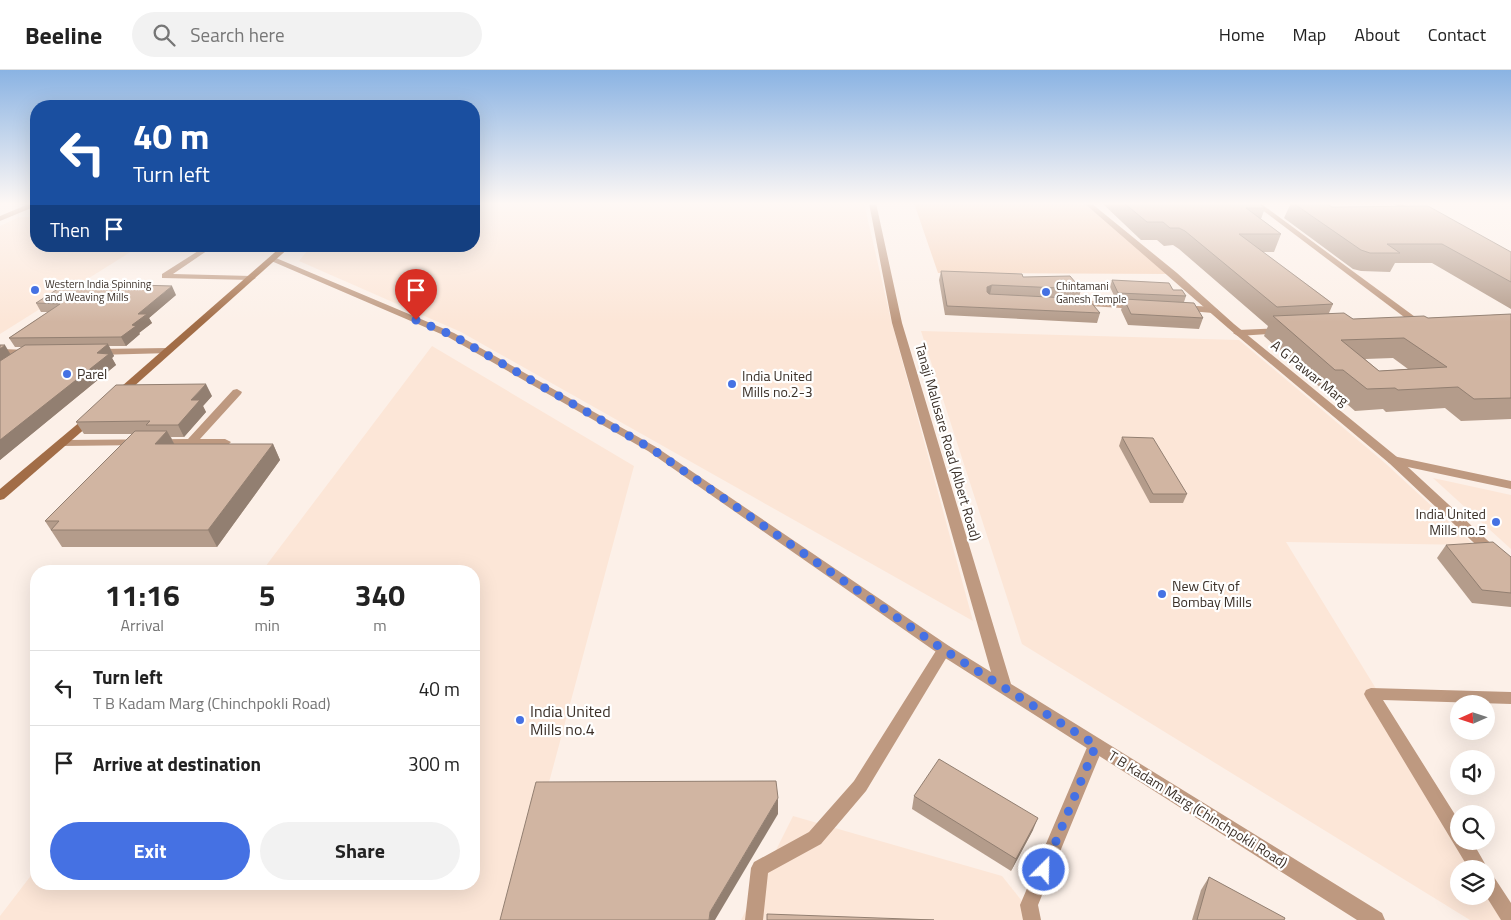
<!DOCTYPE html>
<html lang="en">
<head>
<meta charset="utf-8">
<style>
  :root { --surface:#fff; --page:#f2f2f2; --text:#222; --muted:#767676; --line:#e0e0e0; --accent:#4571e3 }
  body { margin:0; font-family:"Titillium Web",sans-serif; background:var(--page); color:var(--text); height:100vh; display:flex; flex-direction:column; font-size:19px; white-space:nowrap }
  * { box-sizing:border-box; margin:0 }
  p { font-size:16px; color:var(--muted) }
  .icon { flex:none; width:28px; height:28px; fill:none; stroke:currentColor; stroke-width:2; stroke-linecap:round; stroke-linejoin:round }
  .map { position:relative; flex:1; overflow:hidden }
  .drawer { position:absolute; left:30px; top:495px; width:450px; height:325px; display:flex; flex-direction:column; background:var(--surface); border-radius:20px; box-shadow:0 5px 20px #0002 }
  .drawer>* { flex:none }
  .hud { position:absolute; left:30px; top:30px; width:450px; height:152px; border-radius:20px; box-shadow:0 5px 20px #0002; background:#1a4fa0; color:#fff; overflow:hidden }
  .needle { width:32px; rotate:267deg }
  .controls { position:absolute; left:1450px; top:625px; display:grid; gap:10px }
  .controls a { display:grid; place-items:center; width:45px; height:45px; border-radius:50%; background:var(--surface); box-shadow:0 5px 20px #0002; font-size:25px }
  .pin { position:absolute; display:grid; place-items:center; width:42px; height:42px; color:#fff; margin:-51px -21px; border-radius:50% 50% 50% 0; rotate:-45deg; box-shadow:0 0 5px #0007 }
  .pin .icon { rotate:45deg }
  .me { position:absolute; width:55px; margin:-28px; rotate:23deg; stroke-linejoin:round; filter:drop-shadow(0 0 4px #0008) }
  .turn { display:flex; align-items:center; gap:18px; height:105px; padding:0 20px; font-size:22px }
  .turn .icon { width:65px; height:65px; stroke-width:2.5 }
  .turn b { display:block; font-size:35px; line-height:42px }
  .then { display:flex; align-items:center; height:48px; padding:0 20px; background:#0003; gap:10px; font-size:19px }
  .eta { display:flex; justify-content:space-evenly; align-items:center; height:85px; text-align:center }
  .eta b { font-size:30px; font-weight:700; line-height:35px }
  .action { display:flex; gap:10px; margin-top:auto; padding:10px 20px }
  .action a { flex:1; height:58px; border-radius:30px; background:var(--accent); color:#fff; font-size:20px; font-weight:700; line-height:58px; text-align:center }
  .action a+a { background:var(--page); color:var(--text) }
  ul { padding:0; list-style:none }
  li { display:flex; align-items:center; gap:15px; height:75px; padding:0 20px; border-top:1px solid var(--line) }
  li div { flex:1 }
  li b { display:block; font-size:19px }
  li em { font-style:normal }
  header { display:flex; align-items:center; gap:30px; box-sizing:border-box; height:70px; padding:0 25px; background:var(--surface); border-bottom:1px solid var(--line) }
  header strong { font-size:24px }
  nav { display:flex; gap:28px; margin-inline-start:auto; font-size:18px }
  .search { width:350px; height:45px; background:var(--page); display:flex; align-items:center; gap:12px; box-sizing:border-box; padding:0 18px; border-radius:28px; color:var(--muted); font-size:19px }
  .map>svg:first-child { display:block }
  .built { fill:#fce6d7 }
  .green { fill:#f6d4bc }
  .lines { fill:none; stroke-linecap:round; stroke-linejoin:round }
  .service { fill:#be9980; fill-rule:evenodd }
  .minor { fill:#be9980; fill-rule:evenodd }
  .tertiary { fill:#be9980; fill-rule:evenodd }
  .secondary { fill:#a26d47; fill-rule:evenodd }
  .wall { fill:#b49c8b; fill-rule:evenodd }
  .shaded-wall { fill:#927f71 }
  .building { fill:#d1b5a2; stroke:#927f71; fill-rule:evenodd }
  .route { stroke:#4571e3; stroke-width:9; stroke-dasharray:0 16.2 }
  .poi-dot { fill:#4571e3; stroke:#fff; stroke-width:2 }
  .labels { text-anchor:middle; stroke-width:4.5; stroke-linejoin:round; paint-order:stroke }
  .far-poi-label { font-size:11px; fill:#3b3028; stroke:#fff; text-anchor:start }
  .street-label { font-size:14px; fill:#3b3028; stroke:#fff }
  .poi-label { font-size:14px; fill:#3b3028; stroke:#fff; text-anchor:start }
  .near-poi-label { font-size:16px; fill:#3b3028; stroke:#fff; text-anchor:start }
</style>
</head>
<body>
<header>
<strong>Beeline</strong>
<div class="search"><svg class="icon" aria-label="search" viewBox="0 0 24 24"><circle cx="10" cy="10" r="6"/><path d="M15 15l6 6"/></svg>Search here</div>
<nav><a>Home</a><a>Map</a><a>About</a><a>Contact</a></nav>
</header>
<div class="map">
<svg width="1511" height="850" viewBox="0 0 1511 850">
  <rect width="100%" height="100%" fill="#fcf0e8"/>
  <g class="built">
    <polygon points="474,133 864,133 891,250 973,551 461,262 299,191 311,176 474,176"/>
    <polygon points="19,147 36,147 36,176 140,176 0,264 0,156"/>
    <polygon points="921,261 1239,270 1385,393 1474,475 1286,472 1459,754 1459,771 1486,799 1459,799 1459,826 1486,826 1486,799 1511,840 1511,850 1470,850 1022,574"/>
    <polygon points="432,276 634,396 512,850 0,850 0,846 36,799 36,814 474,814 474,501 262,501"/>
    <polygon points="1433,408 1511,425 1511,479"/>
    <polygon points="793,746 1002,806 1037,850 741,850"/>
  </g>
  <polygon class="green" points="914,133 1053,133 1087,135 1171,204 938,203"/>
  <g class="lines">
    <g class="service">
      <polygon points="206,176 214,176 173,204 252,206 256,208 252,210 162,208 162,204"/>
      <polygon points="944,575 949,576 951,580 866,721 821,774 768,803 763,850 745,850 751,798 754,792 809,762 854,711 939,576"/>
      <polygon points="1371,618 1511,622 1511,634 1383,630 1459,751 1459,771 1472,771 1488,799 1487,802 1492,804 1511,833 1511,850 1501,850 1486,826 1486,799 1469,799 1366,628 1364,624 1366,620"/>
      <polygon points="1096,668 1101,670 1104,675 1038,835 1041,850 1023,850 1020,835 1088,675 1091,670"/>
    </g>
    <g class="minor">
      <polygon points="31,133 36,133 36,136 0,151 0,146"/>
      <polygon points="1253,133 1260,133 1422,252 1422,256 1416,256"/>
      <polygon points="1392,133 1401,133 1420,144 1413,146"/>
      <polygon points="1076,230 1138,233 1143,236 1138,239 1073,235 1073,231"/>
      <polygon points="1181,235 1213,237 1218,240 1213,243 1178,240 1176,238"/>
      <polygon points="1281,258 1286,261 1284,263 1238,266 1233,263 1238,260"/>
      <polygon points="168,278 171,279 171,283 96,285 91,282 96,279"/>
      <polygon points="0,279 31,280 36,283 31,286 0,285"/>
      <polygon points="237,319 242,322 241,324 200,369 225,369 231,372 229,374 62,376 56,373 62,370 188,369 233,320"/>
      <polygon points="1393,386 1511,411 1511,419 1389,393 1387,390"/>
    </g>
    <g class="tertiary">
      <polygon points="19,133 36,133 36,136 22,135"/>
      <polygon points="869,133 876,133 902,253 1011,614 1382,843 1385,850 1357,850 939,584 648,381 448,267 269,190 276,188 454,263 656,377 949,576 991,602 892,253"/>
      <polygon points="1084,133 1091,133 1177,203 1234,254 1397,387 1511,492 1511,505 1506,503 1389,393 1228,258"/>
    </g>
    <g class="secondary">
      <polygon points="282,176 291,176 122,327 114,327 113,325 114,323"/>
      <polygon points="91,345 95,346 97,348 95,350 4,429 0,430 0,419 87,346"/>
    </g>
  </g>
  <g class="wall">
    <path d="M 1102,133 L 1259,133 L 1265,138 L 1261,149 L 1281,164 L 1274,182 L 1263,182 L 1333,234 L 1329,243 L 1353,249 L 1428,248 L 1511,244 L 1511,349 L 1461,351 L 1445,338 L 1386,342 L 1383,339 L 1355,341 L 1332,321 L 1325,322 L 1264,266 L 1268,256 L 1179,179 L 1173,175 L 1164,176 L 1157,170 L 1141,170 ZM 1393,288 L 1408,299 L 1379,301 L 1365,289 Z"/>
    <polygon points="1291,133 1326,133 1332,137 1511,182 1511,239 1432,193 1395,193 1390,202 1361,201 1353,199 1284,148"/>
    <polygon points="941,201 1023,207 1081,219 1079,228 1100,243 1097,253 945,245 939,210"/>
    <polygon points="1112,210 1173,220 1186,226 1184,232 1203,248 1199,259 1128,255 1121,240 1124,231 1116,230 1110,217"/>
    <polygon points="176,225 149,248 152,253 139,263 140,264 126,276 109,276 114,286 112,288 116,295 0,390 0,275 11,284 22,277 15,277 9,268 48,242 41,242 36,233"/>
    <polygon points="212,326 203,336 206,342 184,367 171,367 174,374 273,374 280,390 217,477 62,477 45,451 132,364 84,364 76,352"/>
    <polygon points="1122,367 1187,424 1183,433 1150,433 1119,376"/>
    <polygon points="1446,475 1511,487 1511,537 1472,533 1437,488"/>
    <polygon points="914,726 1033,760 1011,801 912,739"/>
    <polygon points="1209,807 1284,850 1192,850 1201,820"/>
  </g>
  <g class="shaded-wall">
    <polygon points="992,215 990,224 985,226 987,217"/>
    <polygon points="172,216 176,225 149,248 152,253 139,263 140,264 126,276 121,267 132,255 138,244"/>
    <polygon points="108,274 114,286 112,288 116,295 0,390 0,370 97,283"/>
    <polygon points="5,275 12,287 0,296 0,279"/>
    <polygon points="206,314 212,326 203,336 206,342 184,367 178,355 191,330"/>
    <polygon points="167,361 176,377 155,374"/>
    <polygon points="273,374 280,390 217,477 208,460"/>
    <polygon points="778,728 778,744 715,850 709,850 710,842"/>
    <polygon points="1038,748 1033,760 1011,801 1016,789"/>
  </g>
  <g class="building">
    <polygon points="1124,133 1259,133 1265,138 1246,138 1281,164 1239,164 1333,234 1277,237 1185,161 1179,158 1170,158 1163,152 1147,152"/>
    <polygon points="1293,133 1326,133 1332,137 1428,136 1511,182 1511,212 1442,174 1387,174 1400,183 1370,183 1361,180"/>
    <polygon points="941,201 1022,204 1023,207 1070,206 1081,219 992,215 987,217 987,222 989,224 1088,229 1100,243 947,236"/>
    <polygon points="1112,210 1169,213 1173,220 1182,220 1186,226 1118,223"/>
    <polygon points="67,213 172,216 138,244 147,244 132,255 136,256 121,267 9,268 60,234 36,233"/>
    <polygon points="1124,229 1194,233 1203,248 1131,244"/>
    <path d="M 1344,243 L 1353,249 L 1424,246 L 1428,248 L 1511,244 L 1511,328 L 1474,329 L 1458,317 L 1398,320 L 1395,318 L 1367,319 L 1343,300 L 1335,300 L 1273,246 ZM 1404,268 L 1447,297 L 1379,301 L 1341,270 Z"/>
    <polygon points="108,274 97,283 109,284 0,370 0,291 25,275"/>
    <polygon points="0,275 5,275 0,279"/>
    <polygon points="206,314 191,330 200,330 178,355 146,355 150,351 76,352 116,315"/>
    <polygon points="135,361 167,361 155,374 273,374 208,460 51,460 59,451 45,451"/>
    <polygon points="1122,367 1153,368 1187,424 1153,424"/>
    <polygon points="1493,472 1511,487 1511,523 1482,520 1446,475"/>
    <polygon points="939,689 1038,748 1016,789 914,726"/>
    <polygon points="776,711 778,728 710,842 709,850 500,850 536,712"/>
    <polygon points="1209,807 1285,848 1284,850 1197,850"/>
    <polygon points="767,844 934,850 767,850"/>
  </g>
  <linearGradient id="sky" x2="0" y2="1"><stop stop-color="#8ab3e3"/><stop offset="0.53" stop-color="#fef8f5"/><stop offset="1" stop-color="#fef8f5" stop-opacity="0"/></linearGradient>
  <rect width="1511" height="252" fill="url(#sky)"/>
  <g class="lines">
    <polyline class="route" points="416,250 452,265 652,379 944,580 1096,675 1044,800"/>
  </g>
  <g class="poi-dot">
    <circle cx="35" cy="220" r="5"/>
    <circle cx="1046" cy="222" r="5"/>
    <circle cx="67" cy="304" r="5"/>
    <circle cx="732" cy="314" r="5"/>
    <circle cx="1496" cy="452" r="5"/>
    <circle cx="1162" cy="524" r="5"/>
    <circle cx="520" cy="650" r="5"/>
  </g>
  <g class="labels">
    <g class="far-poi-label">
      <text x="45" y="218">Western India Spinning<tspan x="45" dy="13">and Weaving Mills</tspan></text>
      <text x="1056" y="220">Chintamani<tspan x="1056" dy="13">Ganesh Temple</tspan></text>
    </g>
    <g class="street-label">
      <text transform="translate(1310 303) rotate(39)" y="5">A G Pawar Marg</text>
      <text transform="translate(948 372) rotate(74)" y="5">Tanaji Malusare Road (Albert Road)</text>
      <text transform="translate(1198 739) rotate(32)" y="5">T B Kadam Marg (Chinchpokli Road)</text>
    </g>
    <g class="poi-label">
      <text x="77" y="309">Parel</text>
      <text x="742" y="311">India United<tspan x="742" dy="16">Mills no.2-3</tspan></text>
      <text x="1486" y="449" text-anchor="end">India United<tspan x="1486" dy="16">Mills no.5</tspan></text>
      <text x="1172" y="521">New City of<tspan x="1172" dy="16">Bombay Mills</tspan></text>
    </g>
    <g class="near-poi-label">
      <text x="530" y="647">India United<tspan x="530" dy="18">Mills no.4</tspan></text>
    </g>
  </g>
</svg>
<div class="controls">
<a><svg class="needle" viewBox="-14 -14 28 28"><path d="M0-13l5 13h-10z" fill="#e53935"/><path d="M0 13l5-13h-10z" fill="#767676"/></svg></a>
<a><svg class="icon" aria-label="sound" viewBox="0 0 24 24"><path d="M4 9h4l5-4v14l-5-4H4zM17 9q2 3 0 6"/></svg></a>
<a><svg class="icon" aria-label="search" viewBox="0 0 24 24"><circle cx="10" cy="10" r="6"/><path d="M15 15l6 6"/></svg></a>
<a><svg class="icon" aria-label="layers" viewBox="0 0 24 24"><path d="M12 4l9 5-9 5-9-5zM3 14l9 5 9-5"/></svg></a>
</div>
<div class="pin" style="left:416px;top:250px;background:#d93025"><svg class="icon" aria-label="arrive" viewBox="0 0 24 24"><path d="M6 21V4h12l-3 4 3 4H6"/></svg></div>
<svg class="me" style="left:1044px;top:800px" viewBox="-20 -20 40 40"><circle r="17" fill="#4571e3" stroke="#fff" stroke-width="3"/><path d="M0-11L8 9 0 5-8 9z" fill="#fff"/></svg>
<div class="hud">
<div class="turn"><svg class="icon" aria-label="left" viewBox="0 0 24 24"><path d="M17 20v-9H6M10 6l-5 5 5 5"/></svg><div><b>40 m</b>Turn left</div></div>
<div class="then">Then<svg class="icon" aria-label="arrive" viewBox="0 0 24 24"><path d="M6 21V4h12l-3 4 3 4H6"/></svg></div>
</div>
<section class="drawer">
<div class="eta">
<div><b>11:16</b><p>Arrival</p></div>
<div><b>5</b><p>min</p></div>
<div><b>340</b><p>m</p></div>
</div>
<ul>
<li><svg class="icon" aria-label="left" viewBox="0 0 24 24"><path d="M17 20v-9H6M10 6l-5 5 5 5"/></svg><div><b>Turn left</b><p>T B Kadam Marg (Chinchpokli Road)</p></div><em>40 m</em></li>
<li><svg class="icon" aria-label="arrive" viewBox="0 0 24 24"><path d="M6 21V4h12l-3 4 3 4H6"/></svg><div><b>Arrive at destination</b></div><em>300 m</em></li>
</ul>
<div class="action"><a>Exit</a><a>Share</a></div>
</section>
</div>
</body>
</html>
